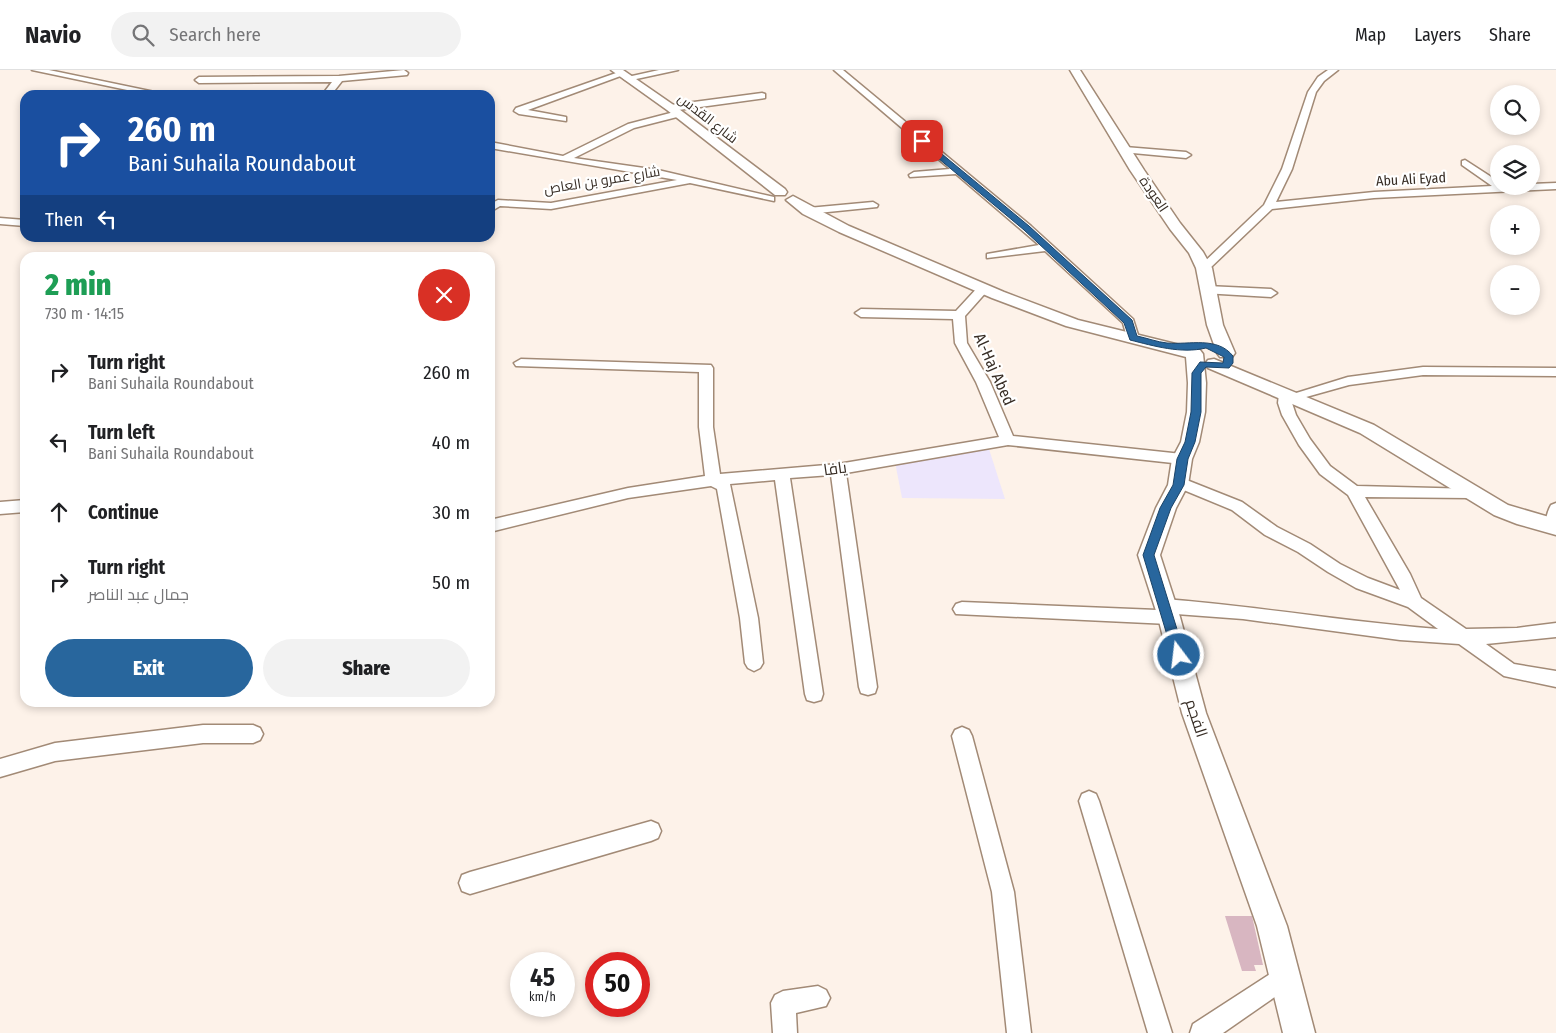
<!DOCTYPE html>
<html lang="en">
<head>
<meta charset="utf-8">
<style>
  :root { --surface:#fff; --page:#f2f2f2; --text:#202124; --muted:#757577; --line:#e0e0e0; --accent:#28669d }
  body { margin:0; font-family:"Fira Sans Condensed",Cairo,sans-serif; background:var(--page); color:var(--text); height:100vh; display:flex; flex-direction:column; font-size:19px; white-space:nowrap }
  * { box-sizing:border-box; margin:0 }
  p { font-size:16px; color:var(--muted) }
  .icon { flex:none; width:28px; height:28px; fill:none; stroke:currentColor; stroke-width:2; stroke-linecap:round; stroke-linejoin:round }
  .map { position:relative; flex:1; overflow:hidden }
  .drawer { position:absolute; left:20px; top:182px; width:475px; height:455px; display:flex; flex-direction:column; background:var(--surface); border-radius:15px; box-shadow:0 2px 8px #0003 }
  .drawer>* { flex:none }
  .top-card { position:absolute; left:20px; top:20px; width:475px; height:152px; border-radius:15px; box-shadow:0 2px 8px #0003; background:#1a4fa0; color:#fff; overflow:hidden }
  .tools { position:absolute; left:1490px; top:15px; display:grid; gap:10px }
  .tools a { display:grid; place-items:center; width:50px; height:50px; border-radius:50%; background:var(--surface); box-shadow:0 2px 8px #0003; font-size:25px }
  .speed { position:absolute; left:510px; top:882px; display:flex; gap:10px; font-size:25px; font-weight:700; text-align:center }
  .speed>* { display:grid; place-content:center; width:65px; height:65px; border-radius:50%; background:var(--surface); box-shadow:0 2px 8px #0003; line-height:1 }
  .speed small { font-size:12px; font-weight:400 }
  .speed .limit { border:8px solid #d22; background:#fff; color:#111 }
  .pin { position:absolute; display:grid; place-items:center; width:42px; height:42px; color:#fff; margin:-21px; border-radius:10px; box-shadow:0 2px 8px #0006 }
  .me { position:absolute; width:55px; margin:-28px; rotate:345deg; stroke-linejoin:round; filter:drop-shadow(0 0 4px #0008) }
  .turn { display:flex; align-items:center; gap:18px; height:105px; padding:0 25px; font-size:22px }
  .turn .icon { width:65px; height:65px; stroke-width:2.5 }
  .turn b { display:block; font-size:35px; line-height:42px }
  .then { display:flex; align-items:center; height:48px; padding:0 25px; background:#0003; gap:10px; font-size:19px }
  .round { display:grid; place-items:center; flex:none; width:52px; height:52px; border-radius:26px; background:var(--page) }
  .overview { display:flex; align-items:center; justify-content:space-between; height:85px; padding:0 25px }
  h1 { font-size:30px; font-weight:800; line-height:38px; color:#1e9e55 }
  .button { display:flex; gap:10px; margin-top:auto; padding:10px 25px }
  .button a { flex:1; height:58px; border-radius:30px; background:var(--accent); color:#fff; font-size:20px; font-weight:800; line-height:58px; text-align:center }
  .button a+a { background:var(--page); color:var(--text) }
  ul { padding:0; list-style:none }
  li { display:flex; align-items:center; gap:15px; height:70px; padding:0 25px }
  li div { flex:1 }
  li b { display:block; font-size:19px }
  li em { font-style:normal }
  header { display:flex; align-items:center; gap:30px; box-sizing:border-box; height:70px; padding:0 25px; background:var(--surface); border-bottom:1px solid var(--line) }
  header strong { font-size:24px }
  nav { display:flex; gap:28px; margin-inline-start:auto; font-size:18px }
  .search { width:350px; height:45px; background:var(--page); display:flex; align-items:center; gap:12px; box-sizing:border-box; padding:0 18px; border-radius:28px; color:var(--muted); font-size:19px }
  .map>svg:first-child { display:block }
  .education { fill:#ede6fc }
  .building { fill:#d8b6c1 }
  .lines { fill:none; stroke-linecap:round; stroke-linejoin:round }
  .minor-casing { stroke:#a28a76; stroke-width:3 }
  .major-casing { stroke:#a28a76; stroke-width:3 }
  .minor { fill:#fff; fill-rule:evenodd }
  .major { fill:#fff; fill-rule:evenodd }
  .route { fill:#28669d; stroke:#1a4266 }
  .labels { text-anchor:middle; stroke-width:4.5; stroke-linejoin:round; paint-order:stroke }
  .far-street-label { font-size:14px; fill:#372d25; stroke:#fff }
  .street-label { font-size:16px; fill:#372d25; stroke:#fff }
</style>
</head>
<body>
<header>
<strong>Navio</strong>
<div class="search"><svg class="icon" aria-label="search" viewBox="0 0 24 24"><circle cx="10" cy="10" r="6"/><path d="M15 15l6 6"/></svg>Search here</div>
<nav><a>Map</a><a>Layers</a><a>Share</a></nav>
</header>
<div class="map">
<svg width="1556" height="963" viewBox="0 0 1556 963">
  <rect width="100%" height="100%" fill="#fdf2e9"/>
  <polygon class="education" points="989,379 1005,429 902,428 895,392"/>
  <polygon class="building" points="1225,846 1252,846 1263,895 1254,895 1256,901 1242,901"/>
  <g class="lines">
    <defs>
      <g id="minor">
        <polygon points="32,0 49,0 169,25 151,25"/>
        <polygon points="404,0 408,3 407,5 342,11 331,25 322,25 332,12 199,13 195,10 199,7 339,6"/>
        <polygon points="659,0 678,0 627,11 623,8"/>
        <polygon points="834,0 843,0 1031,156 1133,249 1139,268 1138,271 1128,271 1123,253 1045,181 987,188 987,184 1039,175 956,104 910,107 909,105 914,102 950,99"/>
        <polygon points="1328,0 1338,0 1324,11 1316,22 1292,99 1276,132 1374,122 1492,116 1462,95 1462,91 1465,90 1499,112 1499,116 1531,116 1531,114 1556,113 1556,119 1374,128 1272,139 1208,200 1200,200 1200,196 1264,135 1282,99 1308,22 1318,7"/>
        <polygon points="619,2 626,4 528,40 566,47 566,51 519,44 514,41 516,38"/>
        <polygon points="762,23 765,24 765,28 671,41 667,38 671,35"/>
        <polygon points="678,41 683,44 681,46 634,58 574,88 658,100 774,127 774,131 690,113 551,139 500,136 490,142 490,134 498,130 551,133 677,110 490,78 490,72 563,86 628,54"/>
        <polygon points="1125,77 1186,82 1191,85 1186,88 1122,82 1120,80"/>
        <polygon points="873,132 878,135 877,137 808,144 803,141 808,138"/>
        <polygon points="0,148 25,150 25,156 0,154"/>
        <polygon points="983,215 989,219 965,246 967,273 990,312 1013,366 1182,384 1189,389 1182,394 1008,375 846,403 877,617 875,623 868,625 861,623 859,617 831,405 790,408 823,624 821,630 814,632 807,630 805,624 775,410 730,414 758,548 763,593 760,598 754,601 748,598 745,593 740,548 717,419 711,416 628,428 490,462 490,450 628,418 705,406 699,357 699,302 516,296 514,293 521,289 711,295 713,298 713,357 720,404 838,394 999,367 976,312 955,273 953,249 861,247 855,243 861,239 956,241 979,216"/>
        <polygon points="1207,216 1271,219 1277,223 1271,227 1203,223 1201,220 1203,217"/>
        <path d="M 1423,297 L 1556,298 L 1556,306 L 1423,305 L 1349,315 L 1299,329 L 1293,326 L 1292,333 L 1296,345 L 1310,369 L 1330,396 L 1357,416 L 1475,419 L 1478,423 L 1475,427 L 1470,428 L 1365,427 L 1410,504 L 1421,528 L 1466,559 L 1517,558 L 1556,553 L 1556,567 L 1486,574 L 1514,594 L 1556,601 L 1556,617 L 1504,606 L 1459,574 L 1400,570 L 1243,549 L 1176,544 L 1178,547 L 1175,552 L 1169,554 L 956,544 L 953,539 L 956,534 L 962,532 L 1157,540 L 1155,536 L 1158,531 L 1164,529 C 1256,536 1346,552 1438,559 L 1408,537 L 1356,518 L 1328,502 L 1298,482 L 1265,465 L 1232,440 L 1174,416 L 1171,412 L 1174,408 L 1179,407 L 1242,432 L 1277,457 L 1310,474 L 1340,494 L 1368,508 L 1400,520 L 1348,425 L 1320,404 L 1299,375 L 1282,345 L 1278,333 L 1279,324 L 1286,320 L 1293,324 L 1348,307 Z"/>
        <polygon points="25,430 25,442 0,444 0,432"/>
        <path d="M 1556,433 L 1556,461 L 1547,460 C 1544,453 1547,442 1551,435 Z"/>
        <polygon points="203,655 253,655 260,658 263,664 260,670 253,673 203,673 55,691 0,707 0,689 55,673"/>
        <polygon points="962,657 969,660 972,666 1014,822 1031,963 1007,963 992,822 952,666 955,660"/>
        <polygon points="1089,721 1096,724 1099,731 1172,963 1148,963 1079,731 1082,724"/>
        <polygon points="651,751 658,754 661,761 658,768 651,771 470,824 462,821 459,813 462,805 470,802"/>
        <polygon points="1284,895 1292,899 1296,907 1292,915 1223,963 1190,963 1193,954"/>
        <polygon points="818,916 826,920 830,928 826,936 796,943 797,963 773,963 771,933 775,925 783,921"/>
      </g>
      <g id="major">
        <polygon points="611,0 623,0 675,36 785,119 787,122 785,125 775,125 667,40"/>
        <polygon points="1070,0 1080,0 1144,100 1180,153 1203,182 1212,198 1223,255 1235,283 1232,287 1220,287 1217,283 1207,255 1196,198 1189,183 1170,159 1130,100"/>
        <polygon points="793,126 849,156 1004,222 1078,250 1200,280 1203,284 1206,313 1205,342 1199,372 1192,389 1188,415 1176,438 1160,485 1180,547 1206,643 1287,856 1315,963 1283,963 1257,856 1182,643 1158,547 1138,485 1156,438 1168,415 1172,389 1181,372 1187,342 1188,313 1186,287 1066,256 992,228 839,162 803,144 786,130"/>
        <polygon points="1214,289 1374,355 1508,435 1556,449 1556,465 1517,454 1494,445 1360,363 1208,298 1205,294 1208,290"/>
      </g>
    </defs>
    <use href="#minor" class="minor-casing"/>
    <use href="#major" class="major-casing"/>
    <use href="#minor" class="minor"/>
    <use href="#major" class="major"/>
  </g>
  <path class="route" d="M 920,70 L 925,70 L 1029,156 L 1132,250 L 1137,266 C 1147,268 1157,272 1167,273 C 1190,275 1217,266 1233,286 L 1233,293 L 1229,298 L 1206,297 L 1201,303 L 1201,342 L 1195,372 L 1188,389 L 1184,415 L 1171,438 L 1154,485 L 1185,585 L 1183,589 L 1175,589 L 1173,585 L 1143,485 L 1160,438 L 1173,415 L 1177,389 L 1185,372 L 1191,342 L 1192,303 L 1200,292 L 1223,293 L 1224,287 L 1206,278 C 1181,284 1154,276 1130,270 L 1124,253 L 1024,160 L 920,73 Z"/>
  <g class="labels">
    <g class="far-street-label">
      <text transform="translate(708 48) rotate(38)" y="5">شارع القدس</text>
      <text transform="translate(1411 109) rotate(-3)" y="5">Abu Ali Eyad</text>
      <text transform="translate(602 110) rotate(-9)" y="5">شارع عمرو بن العاص</text>
      <text transform="translate(1154 124) rotate(56)" y="5">العودة</text>
    </g>
    <g class="street-label">
      <text transform="translate(995 299) rotate(66)" y="6">Al-Haj Abed</text>
      <text transform="translate(835 398) rotate(-8)" y="6">يافا</text>
      <text transform="translate(1197 648) rotate(72)" y="6">الفجم</text>
    </g>
  </g>
</svg>
<div class="tools">
<a><svg class="icon" aria-label="search" viewBox="0 0 24 24"><circle cx="10" cy="10" r="6"/><path d="M15 15l6 6"/></svg></a>
<a><svg class="icon" aria-label="layers" viewBox="0 0 24 24"><path d="M12 4l9 5-9 5-9-5zM3 14l9 5 9-5"/></svg></a>
<a>+</a>
<a>−</a>
</div>
<div class="speed"><div>45<small>km/h</small></div><div class="limit">50</div></div>
<div class="pin" style="left:922px;top:71px;background:#d93025"><svg class="icon" aria-label="arrive" viewBox="0 0 24 24"><path d="M6 21V4h12l-3 4 3 4H6"/></svg></div>
<svg class="me" style="left:1179px;top:585px" viewBox="-20 -20 40 40"><circle r="17" fill="#28669d" stroke="#fff" stroke-width="3"/><path d="M0-11L8 9 0 5-8 9z" fill="#fff"/></svg>
<div class="top-card">
<div class="turn"><svg class="icon" aria-label="right" viewBox="0 0 24 24"><path d="M7 20v-9h11M14 6l5 5-5 5"/></svg><div><b>260 m</b>Bani Suhaila Roundabout</div></div>
<div class="then">Then<svg class="icon" aria-label="left" viewBox="0 0 24 24"><path d="M17 20v-9H6M10 6l-5 5 5 5"/></svg></div>
</div>
<section class="drawer">
<div class="overview"><div><h1>2 min</h1><p>730 m · 14:15</p></div><a class="round" style="background:#d93025;color:#fff"><svg class="icon" aria-label="close" viewBox="0 0 24 24"><path d="M6 6l12 12M18 6L6 18"/></svg></a></div>
<ul>
<li><svg class="icon" aria-label="right" viewBox="0 0 24 24"><path d="M7 20v-9h11M14 6l5 5-5 5"/></svg><div><b>Turn right</b><p>Bani Suhaila Roundabout</p></div><em>260 m</em></li>
<li><svg class="icon" aria-label="left" viewBox="0 0 24 24"><path d="M17 20v-9H6M10 6l-5 5 5 5"/></svg><div><b>Turn left</b><p>Bani Suhaila Roundabout</p></div><em>40 m</em></li>
<li><svg class="icon" aria-label="ahead" viewBox="0 0 24 24"><path d="M12 20V5M6 11l6-6 6 6"/></svg><div><b>Continue</b></div><em>30 m</em></li>
<li><svg class="icon" aria-label="right" viewBox="0 0 24 24"><path d="M7 20v-9h11M14 6l5 5-5 5"/></svg><div><b>Turn right</b><p>جمال عبد الناصر</p></div><em>50 m</em></li>
</ul>
<div class="button"><a>Exit</a><a>Share</a></div>
</section>
</div>
</body>
</html>
